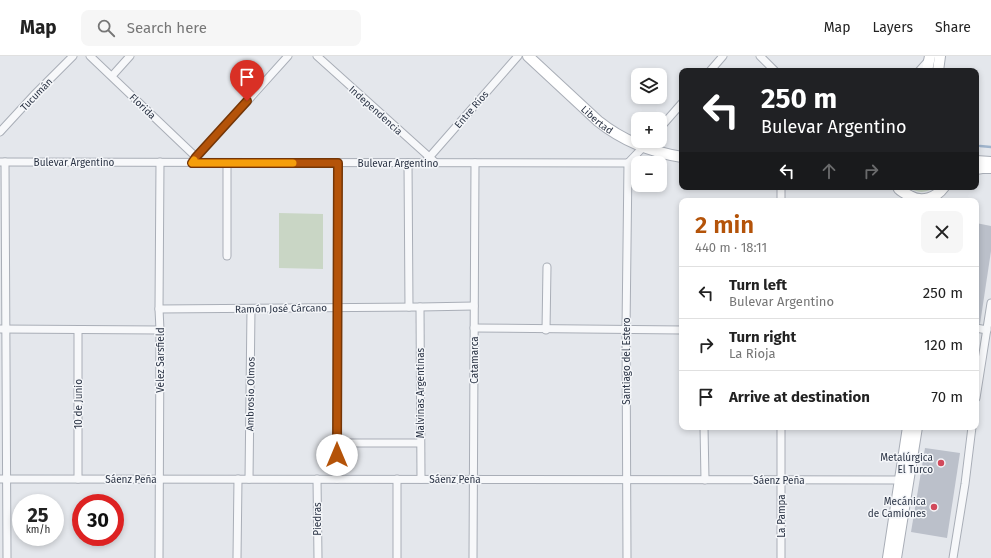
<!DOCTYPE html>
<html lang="en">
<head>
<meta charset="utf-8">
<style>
  :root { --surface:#fff; --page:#f6f6f6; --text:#222; --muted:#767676; --line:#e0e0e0; --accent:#b45309 }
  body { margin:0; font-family:"Fira Sans",sans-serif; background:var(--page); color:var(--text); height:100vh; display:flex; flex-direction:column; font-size:15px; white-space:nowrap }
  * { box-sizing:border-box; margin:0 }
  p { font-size:13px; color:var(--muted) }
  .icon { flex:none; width:22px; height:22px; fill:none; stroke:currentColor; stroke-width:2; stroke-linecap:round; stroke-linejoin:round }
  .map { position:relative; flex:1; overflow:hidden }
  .details { position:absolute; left:679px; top:142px; width:300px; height:232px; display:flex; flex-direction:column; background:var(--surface); border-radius:8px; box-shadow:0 2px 6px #0003 }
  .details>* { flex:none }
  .guide { position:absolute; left:679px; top:12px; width:300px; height:122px; border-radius:8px; box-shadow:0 2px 6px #0003; background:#202124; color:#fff; overflow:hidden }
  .fabs { position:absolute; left:631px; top:12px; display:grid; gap:8px }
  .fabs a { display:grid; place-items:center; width:36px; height:36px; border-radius:8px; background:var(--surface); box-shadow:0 2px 6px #0003; font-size:20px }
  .speed { position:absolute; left:12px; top:438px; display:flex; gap:8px; font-size:20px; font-weight:700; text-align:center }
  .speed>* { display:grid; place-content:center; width:52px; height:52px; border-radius:50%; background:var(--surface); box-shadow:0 2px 6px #0003; line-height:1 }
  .speed small { font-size:10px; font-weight:400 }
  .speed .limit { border:6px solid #d22; background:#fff; color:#111 }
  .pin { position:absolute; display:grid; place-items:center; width:34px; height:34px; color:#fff; margin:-41px -17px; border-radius:50% 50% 50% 0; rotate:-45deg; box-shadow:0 0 4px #0007 }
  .pin .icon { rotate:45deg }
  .me { position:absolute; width:44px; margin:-22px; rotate:0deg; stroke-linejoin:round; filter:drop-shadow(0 0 3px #0008) }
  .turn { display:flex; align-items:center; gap:14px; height:84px; padding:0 16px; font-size:18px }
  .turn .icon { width:52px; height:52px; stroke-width:2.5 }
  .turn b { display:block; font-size:28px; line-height:34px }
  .lanes { display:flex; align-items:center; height:38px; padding:0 16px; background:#0003; justify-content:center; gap:20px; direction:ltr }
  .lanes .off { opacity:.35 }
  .round { display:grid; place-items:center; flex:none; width:42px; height:42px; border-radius:8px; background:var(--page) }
  .overview { display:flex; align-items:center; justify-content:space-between; height:68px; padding:0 16px }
  h1 { font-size:24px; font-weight:600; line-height:30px; color:var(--accent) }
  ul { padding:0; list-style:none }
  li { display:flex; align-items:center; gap:12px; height:52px; padding:0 16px; border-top:1px solid var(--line) }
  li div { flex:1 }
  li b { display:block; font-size:15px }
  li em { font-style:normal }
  header { display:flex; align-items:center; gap:24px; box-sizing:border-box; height:56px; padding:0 20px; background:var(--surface); border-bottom:1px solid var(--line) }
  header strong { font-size:19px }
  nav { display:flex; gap:22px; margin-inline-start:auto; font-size:14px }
  .search { width:280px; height:36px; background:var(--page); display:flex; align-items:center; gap:10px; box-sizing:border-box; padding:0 14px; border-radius:8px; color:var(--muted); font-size:15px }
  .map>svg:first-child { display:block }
  .green { fill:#c9d6c5 }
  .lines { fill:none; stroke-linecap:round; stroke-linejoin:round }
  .stream { stroke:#9fb4cc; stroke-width:2.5 }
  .building { fill:#bbc0ca }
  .minor-casing { stroke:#a9aeb7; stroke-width:9 }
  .secondary-casing { stroke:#a9aeb7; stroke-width:12 }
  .minor { stroke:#f7f8fa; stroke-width:7 }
  .secondary { stroke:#fff; stroke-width:10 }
  .route-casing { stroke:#753606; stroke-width:10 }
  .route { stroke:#b45309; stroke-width:7 }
  .slow { stroke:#f59e0b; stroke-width:7 }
  .poi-dot { fill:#d1495b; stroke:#f4f6f9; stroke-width:1.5 }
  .labels { text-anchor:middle; stroke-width:3; stroke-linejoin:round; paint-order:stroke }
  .street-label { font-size:10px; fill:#2b3445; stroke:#f4f6f9 }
  .poi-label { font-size:10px; fill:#2b3445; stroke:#f4f6f9; text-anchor:end }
</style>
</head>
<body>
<header>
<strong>Map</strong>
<div class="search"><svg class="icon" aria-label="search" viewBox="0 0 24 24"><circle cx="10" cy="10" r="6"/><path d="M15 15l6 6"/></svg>Search here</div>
<nav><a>Map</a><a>Layers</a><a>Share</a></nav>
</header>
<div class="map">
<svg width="991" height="502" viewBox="0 0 991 502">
  <rect width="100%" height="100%" fill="#e4e7ec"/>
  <g class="green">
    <path d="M 908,131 L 934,131 C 926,138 916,137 908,131 Z"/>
    <polygon points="279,157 323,158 323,213 279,212"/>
  </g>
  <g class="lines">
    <polyline class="stream" points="980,90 991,91"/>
  </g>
  <g class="building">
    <polygon points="976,167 991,170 991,195 980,268 976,267"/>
    <polygon points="925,392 960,397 947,482 911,476"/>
  </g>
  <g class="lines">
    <defs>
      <g id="minor">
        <polyline points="90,0 196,101"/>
        <polyline points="317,0 436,107"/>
        <polyline points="760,0 775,15"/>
        <polyline points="710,15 723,0"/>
        <polyline points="919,15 928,5"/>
        <polyline points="112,20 130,0"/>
        <polyline points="660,72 682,47"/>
        <polyline points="0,76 34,39 73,0"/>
        <polyline points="195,103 288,0"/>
        <polyline points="426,105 518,0"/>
        <polyline points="0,106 628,107"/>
        <polyline points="5,106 7,502"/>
        <polyline points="227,107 227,200"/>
        <polyline points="408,107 409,251"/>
        <polyline points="628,107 649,85"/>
        <polyline points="781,131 781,145"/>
        <polyline points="420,251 421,423"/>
        <polyline points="159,253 420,251 474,250"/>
        <polyline points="474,272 682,274"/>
        <polyline points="976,272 987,274"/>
        <polyline points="0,273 160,274"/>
        <polyline points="546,274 547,211"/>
        <polyline points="976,342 991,247"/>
        <polyline points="704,371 705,424"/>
        <polyline points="337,387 420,387"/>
        <polyline points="0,423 903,424"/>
        <polyline points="78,423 78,274"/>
        <polyline points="249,423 251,253"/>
        <polyline points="317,423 318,502"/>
        <polyline points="337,423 338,107"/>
        <polyline points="159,502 160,274 159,253 160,106"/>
        <polyline points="237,502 238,423"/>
        <polyline points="397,502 397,423"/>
        <polyline points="473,502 475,107"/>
        <polyline points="627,502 626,273 628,107"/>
        <polyline points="781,502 781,371"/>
        <polyline points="953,502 965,428 972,371"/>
      </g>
      <g id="secondary">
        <path id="s1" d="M 528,0 L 598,65 C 623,85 651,96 682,101"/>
        <polyline points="927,15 930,0"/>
        <polyline points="938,15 940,0"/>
        <polyline points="976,105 991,106"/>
        <polyline points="976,113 982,112 991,112"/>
        <path d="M 898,131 L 899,133 C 902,136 906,138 910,140 C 922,147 936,142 944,131"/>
        <polyline points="888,502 908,371"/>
        <polyline points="896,502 917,371"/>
      </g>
    </defs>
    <use href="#minor" class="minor-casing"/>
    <use href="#secondary" class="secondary-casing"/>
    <use href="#minor" class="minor"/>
    <use href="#secondary" class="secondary"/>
  </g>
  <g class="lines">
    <defs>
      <polyline id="route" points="247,45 196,101 192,107 338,107 337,399"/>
    </defs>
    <use href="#route" class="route-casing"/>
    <use href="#route" class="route"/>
    <polyline class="slow" points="194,104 192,107 293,107"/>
  </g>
  <g class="poi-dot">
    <circle cx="941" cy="407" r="4"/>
    <circle cx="934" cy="451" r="4"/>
  </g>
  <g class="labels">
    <g class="street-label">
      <text transform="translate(36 38) rotate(-46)" y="4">Tucumán</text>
      <text transform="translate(143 50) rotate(44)" y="4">Florida</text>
      <text transform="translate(471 53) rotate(-49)" y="4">Entre Ríos</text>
      <text transform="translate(376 54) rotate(42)" y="4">Independencia</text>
      <text dy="4" stroke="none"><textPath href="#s1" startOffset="94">Libertad</textPath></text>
      <text x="74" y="110">Bulevar Argentino</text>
      <text x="398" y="111">Bulevar Argentino</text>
      <text transform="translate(281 252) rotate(-1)" y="4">Ramón José Cárcano</text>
      <text transform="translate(160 304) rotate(-90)" y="4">Velez Sarsfield</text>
      <text transform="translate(474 304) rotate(-90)" y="4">Catamarca</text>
      <text transform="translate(626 305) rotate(-90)" y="4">Santiago del Estero</text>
      <text transform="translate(420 337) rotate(-90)" y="4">Malvinas Argentinas</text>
      <text transform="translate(250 338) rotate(-89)" y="4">Ambrosio Olmos</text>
      <text transform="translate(78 348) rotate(-90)" y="4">10 de Junio</text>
      <text x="131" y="427">Sáenz Peña</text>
      <text x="455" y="427">Sáenz Peña</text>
      <text x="779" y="428">Sáenz Peña</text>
      <text transform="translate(781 460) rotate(-90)" y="4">La Pampa</text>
      <text transform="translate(317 463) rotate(-90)" y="4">Piedras</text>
    </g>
    <g class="poi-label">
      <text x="933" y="405">Metalúrgica<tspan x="933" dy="12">El Turco</tspan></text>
      <text x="926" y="449">Mecánica<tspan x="926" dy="12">de Camiones</tspan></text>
    </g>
  </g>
</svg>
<div class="fabs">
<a><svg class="icon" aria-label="layers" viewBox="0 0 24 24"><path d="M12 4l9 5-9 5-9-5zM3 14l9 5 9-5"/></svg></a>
<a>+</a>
<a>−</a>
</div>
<div class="speed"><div>25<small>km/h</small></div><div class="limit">30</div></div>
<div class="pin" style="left:247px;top:45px;background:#d93025"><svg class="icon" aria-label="arrive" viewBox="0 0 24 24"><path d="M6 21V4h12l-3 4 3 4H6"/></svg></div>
<svg class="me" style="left:337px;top:399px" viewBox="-20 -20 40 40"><circle r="19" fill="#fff"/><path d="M0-13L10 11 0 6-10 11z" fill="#b45309"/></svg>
<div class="guide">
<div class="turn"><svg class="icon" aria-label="left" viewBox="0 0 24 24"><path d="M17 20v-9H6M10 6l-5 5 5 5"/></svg><div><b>250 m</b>Bulevar Argentino</div></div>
<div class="lanes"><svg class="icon" aria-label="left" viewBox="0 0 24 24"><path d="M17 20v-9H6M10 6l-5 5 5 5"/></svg><svg class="icon off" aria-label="ahead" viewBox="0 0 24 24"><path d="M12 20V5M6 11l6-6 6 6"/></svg><svg class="icon off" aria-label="right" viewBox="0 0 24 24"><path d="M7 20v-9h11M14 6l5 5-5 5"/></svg></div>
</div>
<section class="details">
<div class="overview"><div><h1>2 min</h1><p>440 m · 18:11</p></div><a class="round"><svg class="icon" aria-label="close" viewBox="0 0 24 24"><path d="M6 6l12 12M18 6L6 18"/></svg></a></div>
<ul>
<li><svg class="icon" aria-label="left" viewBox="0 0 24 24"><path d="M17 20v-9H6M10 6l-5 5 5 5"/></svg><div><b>Turn left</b><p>Bulevar Argentino</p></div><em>250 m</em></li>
<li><svg class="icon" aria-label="right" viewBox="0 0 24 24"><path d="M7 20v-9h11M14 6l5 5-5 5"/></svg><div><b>Turn right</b><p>La Rioja</p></div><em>120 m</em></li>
<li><svg class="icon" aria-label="arrive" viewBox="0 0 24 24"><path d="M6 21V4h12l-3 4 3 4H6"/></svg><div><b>Arrive at destination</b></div><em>70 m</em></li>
</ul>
</section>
</div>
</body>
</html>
